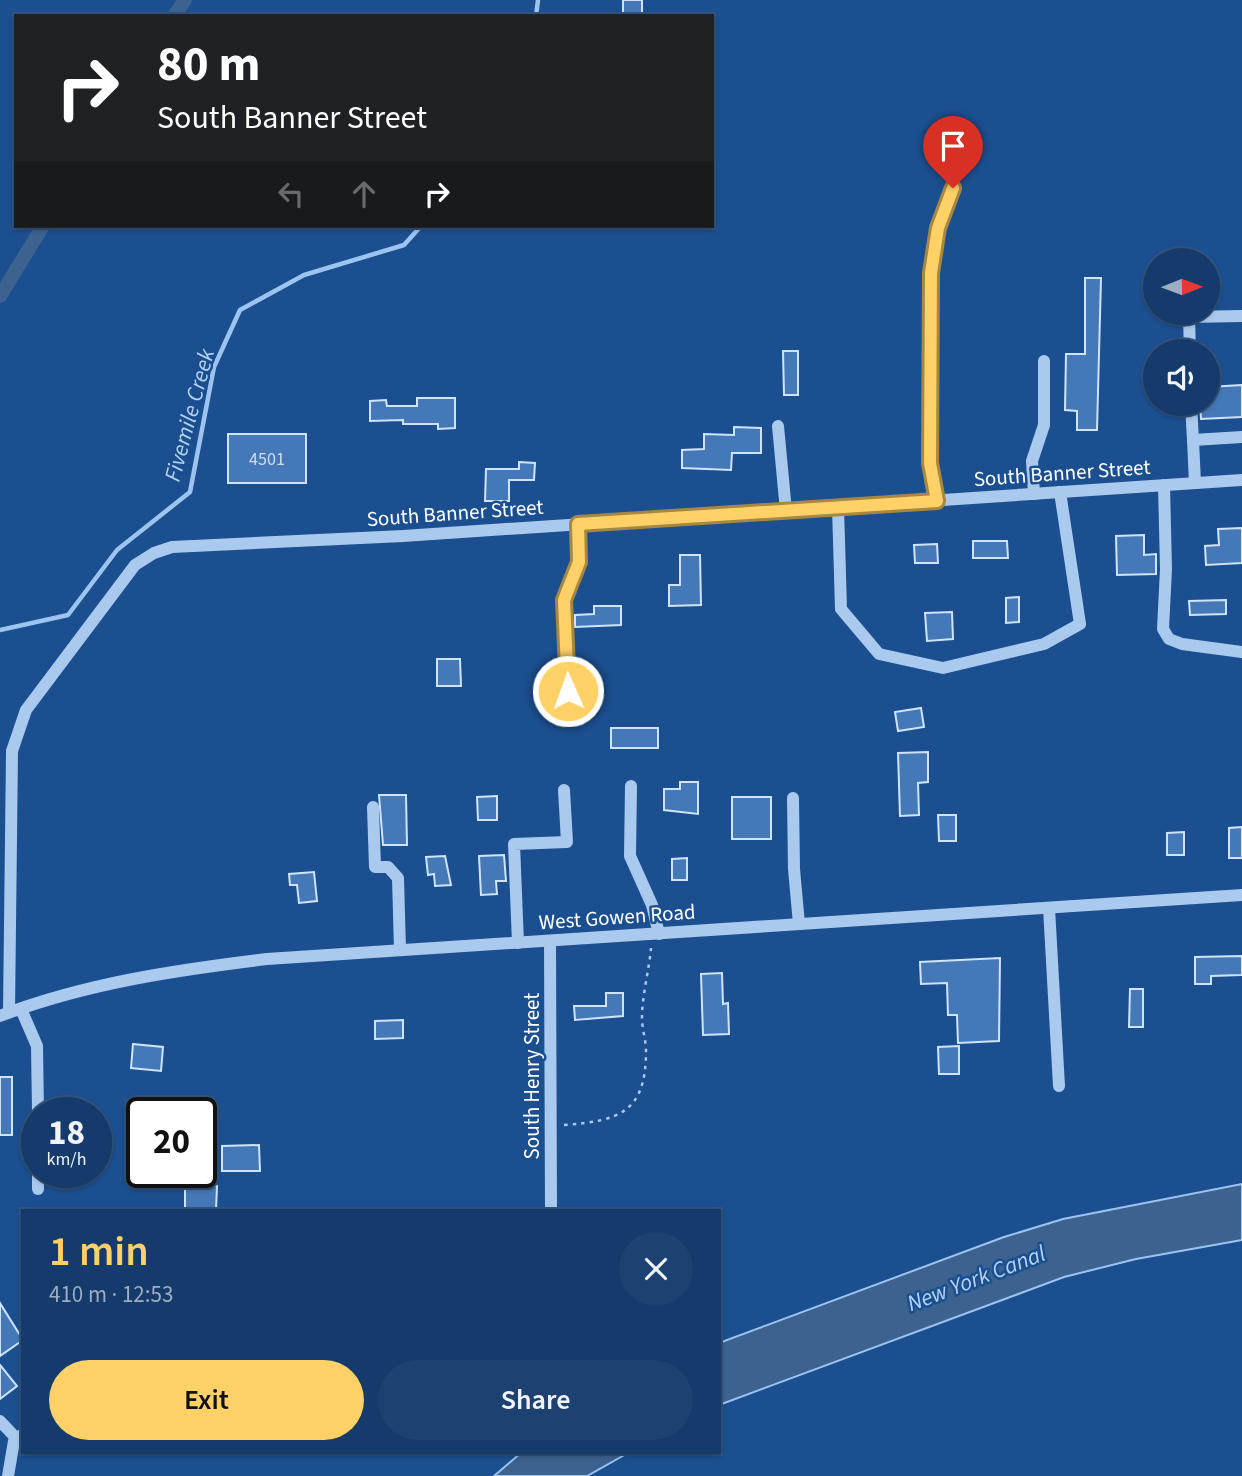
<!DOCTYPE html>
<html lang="en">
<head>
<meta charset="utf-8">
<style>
  :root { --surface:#143b6b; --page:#1d4271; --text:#f1f3f6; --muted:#9dadc1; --line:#33557e; --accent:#ffd166 }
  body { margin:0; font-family:"Source Sans 3",sans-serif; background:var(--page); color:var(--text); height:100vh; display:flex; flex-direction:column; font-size:26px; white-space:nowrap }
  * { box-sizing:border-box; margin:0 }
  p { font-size:23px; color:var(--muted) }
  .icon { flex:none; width:38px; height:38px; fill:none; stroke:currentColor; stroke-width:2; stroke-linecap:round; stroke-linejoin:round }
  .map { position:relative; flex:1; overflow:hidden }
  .sheet { position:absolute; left:21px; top:1209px; width:700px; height:245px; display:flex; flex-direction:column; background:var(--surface); border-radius:0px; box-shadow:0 2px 5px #0004,0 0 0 2px var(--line) }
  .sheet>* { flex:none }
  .banner { position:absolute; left:14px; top:14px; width:700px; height:214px; border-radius:0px; box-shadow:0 2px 5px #0004,0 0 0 2px var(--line); background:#202124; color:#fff; overflow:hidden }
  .needle { width:46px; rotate:89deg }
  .buttons { position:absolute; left:1143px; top:248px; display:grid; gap:14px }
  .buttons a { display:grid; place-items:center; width:77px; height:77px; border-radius:50%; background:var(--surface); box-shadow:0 2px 5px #0004,0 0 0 2px var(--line); font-size:35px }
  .speed { position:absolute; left:21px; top:1097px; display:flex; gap:14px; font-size:35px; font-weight:700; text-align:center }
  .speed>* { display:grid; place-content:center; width:91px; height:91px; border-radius:50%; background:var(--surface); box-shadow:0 2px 5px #0004,0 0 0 2px var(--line); line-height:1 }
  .speed small { font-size:18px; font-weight:400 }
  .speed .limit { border:4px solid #111; border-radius:10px; background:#fff; color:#111 }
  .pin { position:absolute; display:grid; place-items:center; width:60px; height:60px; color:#fff; margin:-72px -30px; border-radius:50% 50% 50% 0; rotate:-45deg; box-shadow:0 0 7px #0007 }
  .pin .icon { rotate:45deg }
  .me { position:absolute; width:77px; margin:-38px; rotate:358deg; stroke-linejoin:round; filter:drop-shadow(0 0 5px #0008) }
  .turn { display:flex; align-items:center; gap:24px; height:147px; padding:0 28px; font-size:32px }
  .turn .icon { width:91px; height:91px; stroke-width:2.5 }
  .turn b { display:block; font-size:49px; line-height:60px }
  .lanes { display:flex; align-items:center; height:66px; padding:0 28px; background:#0003; justify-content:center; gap:35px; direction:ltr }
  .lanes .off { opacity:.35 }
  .round { display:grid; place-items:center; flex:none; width:74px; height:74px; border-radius:37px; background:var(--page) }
  .head { display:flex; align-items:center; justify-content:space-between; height:119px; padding:0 28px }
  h1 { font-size:42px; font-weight:600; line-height:52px; color:var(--accent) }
  .button { display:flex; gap:14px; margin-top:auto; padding:14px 28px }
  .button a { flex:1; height:80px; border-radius:42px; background:var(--accent); color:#111; font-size:28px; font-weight:600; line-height:80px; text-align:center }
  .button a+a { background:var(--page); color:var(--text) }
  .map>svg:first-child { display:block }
  .water { fill:#3c6290; stroke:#9cc4f0; stroke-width:2 }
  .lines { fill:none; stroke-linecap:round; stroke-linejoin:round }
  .stream { stroke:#9cc4f0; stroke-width:4.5 }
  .canal { stroke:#3c6290; stroke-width:14 }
  .building { fill:#4478b7; stroke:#cfe3fa; stroke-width:2 }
  .path { stroke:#a9c9ee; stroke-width:2.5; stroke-dasharray:3.5 5; stroke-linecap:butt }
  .minor { stroke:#a9c9ee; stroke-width:12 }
  .route-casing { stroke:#a68842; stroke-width:18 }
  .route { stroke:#ffd166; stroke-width:12 }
  .labels { text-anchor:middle; stroke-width:5; stroke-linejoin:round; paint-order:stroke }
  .number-label { font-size:18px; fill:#d0dded }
  .street-label { font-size:21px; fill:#fff; stroke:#1b4f8f }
  .water-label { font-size:23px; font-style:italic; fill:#b5d3f5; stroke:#1b4f8f }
</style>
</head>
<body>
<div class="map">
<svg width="1242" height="1476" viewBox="0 0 1242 1476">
  <rect width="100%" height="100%" fill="#1b4f8f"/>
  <g class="water">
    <polygon points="1242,1184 1242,1240 1136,1259 1064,1277 719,1405 719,1343 1004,1237 1063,1219"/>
    <polygon points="522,1452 628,1452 628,1453 587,1476 494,1476"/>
  </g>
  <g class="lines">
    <g class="stream">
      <polyline points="536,16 538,0"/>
      <polyline points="0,630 68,615 117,550 190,492 214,367 240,310 304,275 404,245 421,226"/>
    </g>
    <g class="canal">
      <polyline points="174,16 185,0"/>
      <polyline points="0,296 43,226"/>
    </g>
  </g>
  <g class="building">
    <rect x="623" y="0" width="19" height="16"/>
    <polygon points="1085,278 1101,278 1097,430 1077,430 1077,411 1065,410 1066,354 1085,354"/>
    <polygon points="783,351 798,351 798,395 784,395"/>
    <polygon points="1242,385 1242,417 1201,419 1200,404 1208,404 1208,387"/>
    <polygon points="417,398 455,398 455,428 438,429 438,424 403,424 403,420 370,421 370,401 386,400 387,406 417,406"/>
    <polygon points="734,427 761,428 761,453 732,453 731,470 682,468 682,450 704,449 704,434 734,435"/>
    <rect x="228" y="434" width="78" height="49"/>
    <polygon points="519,462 535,463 534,480 509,480 509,501 485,501 486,469 519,469"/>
    <polygon points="1242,528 1242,563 1206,565 1205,546 1219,545 1218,529"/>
    <polygon points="1144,535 1144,555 1156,554 1156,574 1117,575 1116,536"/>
    <polygon points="973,541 1007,541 1008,558 973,558"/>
    <polygon points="937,544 938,563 915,563 914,545"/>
    <polygon points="680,555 700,555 701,605 669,606 669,585 680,585"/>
    <polygon points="1019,597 1019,622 1006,623 1006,598"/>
    <polygon points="1226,600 1226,614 1190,615 1189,601"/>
    <polygon points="594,606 621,606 621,625 575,627 575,615 594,614"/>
    <polygon points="952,612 953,639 927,641 925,613"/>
    <polygon points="437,659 460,659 461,686 437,686"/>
    <polygon points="921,708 924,727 898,731 895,712"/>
    <rect x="611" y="728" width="47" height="20"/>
    <polygon points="928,752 928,782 918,783 919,815 900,816 898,753"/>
    <polygon points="680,782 698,782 698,814 664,810 664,789 680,789"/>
    <polygon points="379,795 406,795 407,845 383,845"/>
    <polygon points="497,796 497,820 478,820 477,797"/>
    <rect x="732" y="797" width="39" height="42"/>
    <polygon points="938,815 956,815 956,841 939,841"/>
    <polygon points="1242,827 1242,858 1229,858 1229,828"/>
    <polygon points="1184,832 1184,855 1167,855 1167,833"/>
    <polygon points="504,855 506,881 496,881 497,894 481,895 479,856"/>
    <polygon points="445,856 451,885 435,886 434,874 428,875 426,857"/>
    <polygon points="687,858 687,880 672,880 672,859"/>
    <polygon points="314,872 317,901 299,903 297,885 290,885 289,874"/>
    <polygon points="1242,956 1242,975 1211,976 1211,984 1195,984 1195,957"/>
    <polygon points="1000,958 999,1041 958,1043 957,1015 948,1015 947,983 921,984 920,962"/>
    <polygon points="722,973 723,1004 728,1003 729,1034 703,1035 701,974"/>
    <polygon points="1130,989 1143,989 1143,1027 1129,1027"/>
    <polygon points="606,993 623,993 623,1016 575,1020 574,1006 606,1006"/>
    <polygon points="403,1020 403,1038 375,1039 375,1021"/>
    <polygon points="133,1044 163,1047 161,1071 131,1068"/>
    <polygon points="959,1046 959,1074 939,1074 938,1047"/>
    <rect x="0" y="1077" width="12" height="58"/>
    <polygon points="259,1145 260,1171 222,1171 222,1146"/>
    <polygon points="185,1186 217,1186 216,1211 185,1211"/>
    <polygon points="0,1303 23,1340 0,1356"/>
    <polygon points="0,1365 17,1386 0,1399"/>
  </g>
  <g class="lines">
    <path class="path" d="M 564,1125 C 620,1121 646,1112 646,1051 C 646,1040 642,1029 642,1018 C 642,995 649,971 651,948"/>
    <g class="minor">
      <polyline points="1190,352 1189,317 1242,316"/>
      <polyline points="1191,404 1193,440"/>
      <polyline points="778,426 786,511"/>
      <polyline points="1195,483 1193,440 1242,437"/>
      <polyline points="1164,485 1166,569 1163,629 1169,639 1182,644 1242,652"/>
      <polyline points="1034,494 1032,461 1044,425 1044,361"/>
      <polyline points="937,501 930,463 931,273 938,228 953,188"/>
      <polyline points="838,507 841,609 879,654 943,668 1044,644 1080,624 1060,492"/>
      <polyline points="568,691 564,599 579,562 578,525"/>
      <polyline points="631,786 630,856 652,905 659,934"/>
      <polyline points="793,798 794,869 799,924"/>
      <polyline points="373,807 375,867 388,867 398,878 400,950"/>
      <polyline points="1049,908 1059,1086"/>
      <polyline points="550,941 551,1211"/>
      <polyline points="518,943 514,844 567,842 564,790"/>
      <polyline points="21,1009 37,1046 38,1113"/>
      <polyline points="9,1012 12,751 26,710 135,565 154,553 172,547 403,536 1242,480"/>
      <path d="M 0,1016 C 86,983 177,970 267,959 L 1242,895"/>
      <polyline points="38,1189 38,1172"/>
      <polyline points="0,1421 17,1439"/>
      <polyline points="8,1476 14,1441 23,1434"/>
    </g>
  </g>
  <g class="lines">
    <defs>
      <polyline id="route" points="568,691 564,600 579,562 578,524 937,501 930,463 931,273 938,228 953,188"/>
    </defs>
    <use href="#route" class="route-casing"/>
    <use href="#route" class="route"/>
  </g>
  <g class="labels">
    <g class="number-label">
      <text x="267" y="465">4501</text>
    </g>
    <g class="street-label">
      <text transform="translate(1062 473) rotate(-4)" y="7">South Banner Street</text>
      <text transform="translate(455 513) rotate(-4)" y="7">South Banner Street</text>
      <text transform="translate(617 917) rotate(-4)" y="7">West Gowen Road</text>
      <text transform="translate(532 1076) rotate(-90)" y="7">South Henry Street</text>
    </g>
    <g class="water-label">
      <text transform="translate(189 415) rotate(-75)" y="8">Fivemile Creek</text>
      <text transform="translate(976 1278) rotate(-21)" y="8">New York Canal</text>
    </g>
  </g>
</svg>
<div class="buttons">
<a><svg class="needle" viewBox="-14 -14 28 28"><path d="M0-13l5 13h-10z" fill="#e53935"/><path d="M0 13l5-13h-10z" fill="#9dadc1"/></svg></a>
<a><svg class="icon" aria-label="sound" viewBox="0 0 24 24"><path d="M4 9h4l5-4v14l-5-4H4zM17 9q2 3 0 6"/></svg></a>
</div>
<div class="speed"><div>18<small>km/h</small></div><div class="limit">20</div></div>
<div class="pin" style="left:953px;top:188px;background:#d93025"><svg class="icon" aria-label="arrive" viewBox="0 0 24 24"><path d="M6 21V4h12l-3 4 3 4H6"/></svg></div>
<svg class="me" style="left:568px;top:691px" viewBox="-20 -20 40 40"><circle r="17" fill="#ffd166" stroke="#fff" stroke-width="3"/><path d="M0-11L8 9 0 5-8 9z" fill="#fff"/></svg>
<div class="banner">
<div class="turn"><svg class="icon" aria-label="right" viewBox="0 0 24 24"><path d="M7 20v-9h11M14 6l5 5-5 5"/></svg><div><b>80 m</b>South Banner Street</div></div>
<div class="lanes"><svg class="icon off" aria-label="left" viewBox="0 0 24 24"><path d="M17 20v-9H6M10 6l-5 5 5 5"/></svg><svg class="icon off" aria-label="ahead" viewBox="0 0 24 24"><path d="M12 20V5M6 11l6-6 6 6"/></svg><svg class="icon" aria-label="right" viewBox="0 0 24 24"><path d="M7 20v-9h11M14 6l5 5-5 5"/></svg></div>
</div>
<section class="sheet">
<div class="head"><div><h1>1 min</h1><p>410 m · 12:53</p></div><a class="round"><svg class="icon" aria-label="close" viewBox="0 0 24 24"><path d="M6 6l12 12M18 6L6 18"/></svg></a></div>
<div class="button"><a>Exit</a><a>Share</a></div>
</section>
</div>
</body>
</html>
